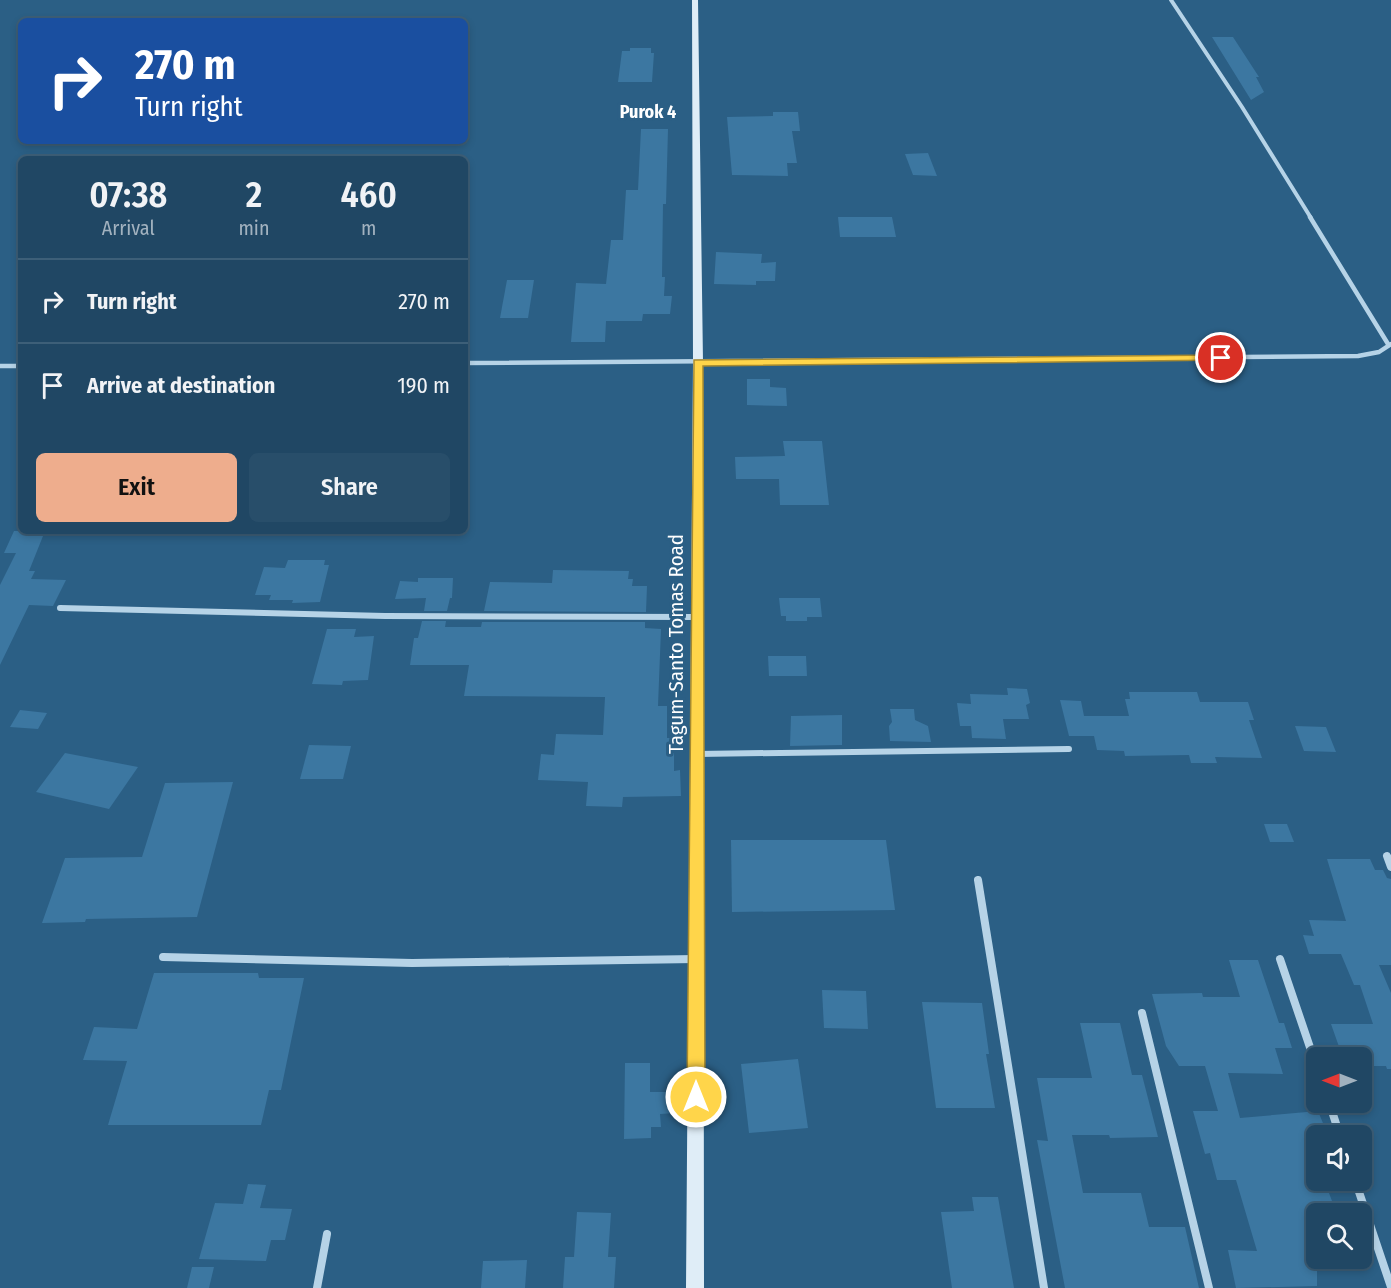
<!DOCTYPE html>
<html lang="en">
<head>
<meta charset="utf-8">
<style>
  :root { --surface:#204764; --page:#284e6a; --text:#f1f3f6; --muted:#a2b2bf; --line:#3d5f78; --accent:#eead8d }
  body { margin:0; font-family:"Fira Sans Condensed",sans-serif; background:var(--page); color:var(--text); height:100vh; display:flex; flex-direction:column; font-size:22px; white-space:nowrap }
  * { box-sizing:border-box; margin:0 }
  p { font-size:20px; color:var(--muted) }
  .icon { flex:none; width:33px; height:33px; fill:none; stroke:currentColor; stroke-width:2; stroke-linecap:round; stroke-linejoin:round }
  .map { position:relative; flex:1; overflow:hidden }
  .sheet { position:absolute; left:18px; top:156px; width:450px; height:378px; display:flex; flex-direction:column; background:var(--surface); border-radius:9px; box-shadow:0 3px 9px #0003,0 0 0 2px var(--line) }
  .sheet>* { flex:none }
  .banner { position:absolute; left:18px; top:18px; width:450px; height:126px; border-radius:9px; box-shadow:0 3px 9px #0003,0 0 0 2px var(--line); background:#1a4fa0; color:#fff; overflow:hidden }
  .needle { width:39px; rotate:270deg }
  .tools { position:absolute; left:1306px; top:1047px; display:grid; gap:12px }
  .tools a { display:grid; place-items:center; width:66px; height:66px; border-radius:9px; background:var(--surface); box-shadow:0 3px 9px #0003,0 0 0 2px var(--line); font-size:30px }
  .pin { position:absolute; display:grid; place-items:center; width:51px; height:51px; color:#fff; margin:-26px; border:3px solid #fff; border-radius:50%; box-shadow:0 2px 6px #0007 }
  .me { position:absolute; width:66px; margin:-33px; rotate:0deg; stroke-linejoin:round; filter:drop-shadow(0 0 4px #0008) }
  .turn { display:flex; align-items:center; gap:21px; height:126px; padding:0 18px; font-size:27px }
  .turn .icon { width:78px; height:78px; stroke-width:2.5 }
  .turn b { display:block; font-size:42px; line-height:51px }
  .eta { display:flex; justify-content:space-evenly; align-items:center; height:102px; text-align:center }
  .eta b { font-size:36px; font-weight:600; line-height:42px }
  .cta { display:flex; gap:12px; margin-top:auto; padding:12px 18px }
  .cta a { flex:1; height:69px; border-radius:9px; background:var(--accent); color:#111; font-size:24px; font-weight:600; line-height:69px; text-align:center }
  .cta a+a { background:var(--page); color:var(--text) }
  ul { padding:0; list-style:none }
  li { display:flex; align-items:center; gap:18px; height:84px; padding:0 18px; border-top:2px solid var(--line) }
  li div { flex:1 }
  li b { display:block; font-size:22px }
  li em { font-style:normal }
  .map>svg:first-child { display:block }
  .building { fill:#3c77a1 }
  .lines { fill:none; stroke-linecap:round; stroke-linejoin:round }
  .minor-far3 { stroke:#b6d3e7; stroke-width:4 }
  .minor-far2 { stroke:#b6d3e7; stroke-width:4.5 }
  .minor-far1 { stroke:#b6d3e7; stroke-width:6 }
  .minor { stroke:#b6d3e7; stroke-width:8 }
  .secondary { fill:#dfedf7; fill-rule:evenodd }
  .route { fill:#ffd54a; stroke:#a68a30; stroke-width:1.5 }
  .labels { text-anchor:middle; stroke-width:6; stroke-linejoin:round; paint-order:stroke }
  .far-neighbourhood-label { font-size:18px; font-weight:bold; fill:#fff; stroke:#2b5f85 }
  .street-label { font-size:21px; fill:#fff; stroke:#2b5f85 }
</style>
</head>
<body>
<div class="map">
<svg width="1391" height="1288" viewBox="0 0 1391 1288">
  <rect width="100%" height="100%" fill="#2b5f85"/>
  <g class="building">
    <polygon points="1212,37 1233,37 1259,77 1256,77 1264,92 1251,100"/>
    <polygon points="630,48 651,48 651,53 654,53 652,82 618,82 622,51 630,51"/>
    <polygon points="773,112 798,112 800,131 792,131 797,163 787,163 788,176 732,175 727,117 773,116"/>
    <polygon points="641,129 668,129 666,204 663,204 662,277 665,277 664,296 672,296 670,314 643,314 642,321 606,321 605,342 571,342 576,283 606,284 611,240 623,240 626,190 638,190"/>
    <polygon points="928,153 937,176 913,175 905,154"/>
    <polygon points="838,217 892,217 896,237 840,237"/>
    <polygon points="716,252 762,254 761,263 776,262 775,281 756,281 756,285 714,284"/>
    <polygon points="507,280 534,280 528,318 500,318"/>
    <polygon points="747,379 770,379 770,387 786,388 787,406 747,405"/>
    <polygon points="783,441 822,441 829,505 780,505 779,479 736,479 735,457 785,456"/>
    <polygon points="14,531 45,531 29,571 35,571 31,579 66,580 53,606 29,605 0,665 0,585 16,553 4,553"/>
    <polygon points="288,560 325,560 324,565 329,565 320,602 292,603 293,600 269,600 271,595 255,595 264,567 285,568"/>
    <polygon points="553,570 629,571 628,579 633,579 632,586 647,586 646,612 484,611 490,582 552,583"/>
    <polygon points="418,578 453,578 452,598 450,598 447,611 424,611 426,598 395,599 400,581 418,582"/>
    <polygon points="779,598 820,598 822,617 807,617 807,621 786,621 786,616 781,616"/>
    <polygon points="422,621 446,621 445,627 481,627 482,622 645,622 645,628 661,629 658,706 667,706 667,738 674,738 674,771 680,770 681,796 623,797 622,807 586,806 588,782 538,780 541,754 554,755 556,734 603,735 605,697 464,696 469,665 410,665 414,638 418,638"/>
    <polygon points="327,629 356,629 354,637 374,636 368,680 343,681 342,685 312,684"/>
    <polygon points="768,656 806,656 807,676 769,676"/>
    <polygon points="1007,688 1027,689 1030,703 1026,705 1029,719 1003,719 1006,739 972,738 971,726 960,726 957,703 971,704 970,694 1008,695"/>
    <polygon points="1129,692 1197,692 1200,702 1248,702 1254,720 1249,720 1262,758 1215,757 1217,763 1191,763 1189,755 1125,756 1124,751 1097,750 1094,736 1069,736 1060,700 1081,701 1084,716 1129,716 1125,699 1130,699"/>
    <polygon points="890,709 914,709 915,720 928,726 931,742 890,741 889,726 892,722"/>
    <polygon points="20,710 47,713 38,729 10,727"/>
    <polygon points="842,715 842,745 790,746 791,716"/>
    <polygon points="1295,726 1326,727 1336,752 1304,751"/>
    <polygon points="309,745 351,746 343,779 300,779"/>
    <polygon points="65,753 138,767 109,809 36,792"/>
    <polygon points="233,782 197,917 86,919 85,922 42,923 65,858 142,857 165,783"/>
    <polygon points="1264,824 1287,824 1294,842 1270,842"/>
    <polygon points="731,840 886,840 895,910 732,912"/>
    <polygon points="1327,859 1370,859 1375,870 1383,870 1387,878 1391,879 1391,965 1379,965 1391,993 1391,1069 1387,1069 1386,1066 1362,1066 1362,1058 1343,1058 1331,1024 1373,1024 1360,985 1354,985 1341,954 1309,954 1303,935 1314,936 1309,920 1346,921"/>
    <polygon points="1229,960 1258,960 1279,1023 1284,1023 1292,1048 1275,1048 1283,1074 1228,1073 1240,1118 1318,1111 1327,1133 1317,1134 1317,1180 1324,1180 1337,1214 1317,1214 1317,1286 1236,1288 1228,1250 1257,1251 1236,1180 1217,1180 1210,1153 1205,1154 1193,1111 1218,1111 1205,1066 1179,1066 1166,1046 1152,994 1202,993 1203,997 1240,997"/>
    <polygon points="154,973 258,973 259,978 304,978 281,1090 269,1090 261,1125 108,1125 127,1061 83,1060 94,1027 137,1029"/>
    <polygon points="822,990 866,991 868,1029 824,1028"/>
    <polygon points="922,1002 982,1003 989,1054 986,1054 995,1108 936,1108"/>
    <polygon points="1080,1023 1120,1023 1132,1075 1142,1075 1158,1137 1110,1138 1109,1135 1072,1135 1083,1193 1141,1193 1149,1227 1185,1227 1199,1288 1065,1288 1037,1140 1048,1141 1037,1078 1092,1078"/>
    <polygon points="798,1059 808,1128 749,1133 741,1064"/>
    <polygon points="625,1063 650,1063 650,1092 675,1092 676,1113 660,1114 661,1127 651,1127 651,1138 624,1139"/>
    <polygon points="248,1184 266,1185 260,1208 292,1209 285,1240 271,1240 266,1261 199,1259 215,1203 243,1204"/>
    <polygon points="972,1197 998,1197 1014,1288 952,1288 941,1212 974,1211"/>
    <polygon points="577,1212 611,1213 608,1257 616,1257 614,1288 563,1288 565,1257 574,1257"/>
    <polygon points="527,1260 525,1288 481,1288 483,1261"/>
    <polygon points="192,1267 214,1267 209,1288 187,1288"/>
  </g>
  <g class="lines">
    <polyline class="minor-far3" points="1171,0 1242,107 1311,218"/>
    <g class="minor-far2">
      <polyline points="1310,217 1388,344"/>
      <polyline points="465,363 1358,356 1379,352 1391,344"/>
      <polyline points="0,366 21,366"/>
    </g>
    <g class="minor-far1">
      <polyline points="60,608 385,616 697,617"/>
      <polyline points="697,754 1069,749"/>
    </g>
    <g class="minor">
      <polyline points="1387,856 1391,867"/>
      <polyline points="978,880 1044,1288"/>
      <polyline points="163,957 412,963 696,959"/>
      <polyline points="1280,959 1317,1068"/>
      <polyline points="1142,1013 1209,1288"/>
      <polyline points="1329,1102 1340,1136"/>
      <polyline points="1355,1180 1391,1287"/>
      <polyline points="317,1288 327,1234"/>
    </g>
    <polygon class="secondary" points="692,0 698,0 703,362 704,1288 686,1288 693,362"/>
  </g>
  <polygon class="route" points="1221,355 1225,356 1225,360 703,366 705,1097 702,1103 696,1106 690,1103 687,1097 694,360"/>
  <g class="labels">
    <g class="far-neighbourhood-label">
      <text x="648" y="118">Purok 4</text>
    </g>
    <g class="street-label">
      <text transform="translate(676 644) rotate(-90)" y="7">Tagum-Santo Tomas Road</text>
    </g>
  </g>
</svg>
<div class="tools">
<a><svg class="needle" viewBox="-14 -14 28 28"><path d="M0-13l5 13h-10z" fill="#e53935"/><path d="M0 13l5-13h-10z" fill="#a2b2bf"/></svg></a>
<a><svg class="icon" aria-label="sound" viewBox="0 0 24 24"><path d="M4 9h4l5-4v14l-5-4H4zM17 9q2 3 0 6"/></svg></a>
<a><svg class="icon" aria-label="search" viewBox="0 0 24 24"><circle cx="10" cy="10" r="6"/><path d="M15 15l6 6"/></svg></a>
</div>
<div class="pin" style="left:1221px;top:358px;background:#d93025"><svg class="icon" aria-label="arrive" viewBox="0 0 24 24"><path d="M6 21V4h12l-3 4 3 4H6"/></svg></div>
<svg class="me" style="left:696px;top:1097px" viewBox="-20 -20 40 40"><circle r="17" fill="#ffd54a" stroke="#fff" stroke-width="3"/><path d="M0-11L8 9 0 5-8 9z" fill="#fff"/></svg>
<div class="banner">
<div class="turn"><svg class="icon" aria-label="right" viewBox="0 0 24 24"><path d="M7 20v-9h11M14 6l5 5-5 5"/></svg><div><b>270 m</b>Turn right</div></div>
</div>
<section class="sheet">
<div class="eta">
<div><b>07:38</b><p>Arrival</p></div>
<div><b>2</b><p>min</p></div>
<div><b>460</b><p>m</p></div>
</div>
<ul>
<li><svg class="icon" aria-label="right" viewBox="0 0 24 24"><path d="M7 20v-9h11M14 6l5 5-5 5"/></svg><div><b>Turn right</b></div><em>270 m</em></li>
<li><svg class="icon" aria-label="arrive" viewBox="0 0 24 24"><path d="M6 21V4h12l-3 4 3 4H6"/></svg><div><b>Arrive at destination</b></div><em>190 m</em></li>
</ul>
<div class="cta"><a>Exit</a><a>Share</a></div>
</section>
</div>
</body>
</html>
